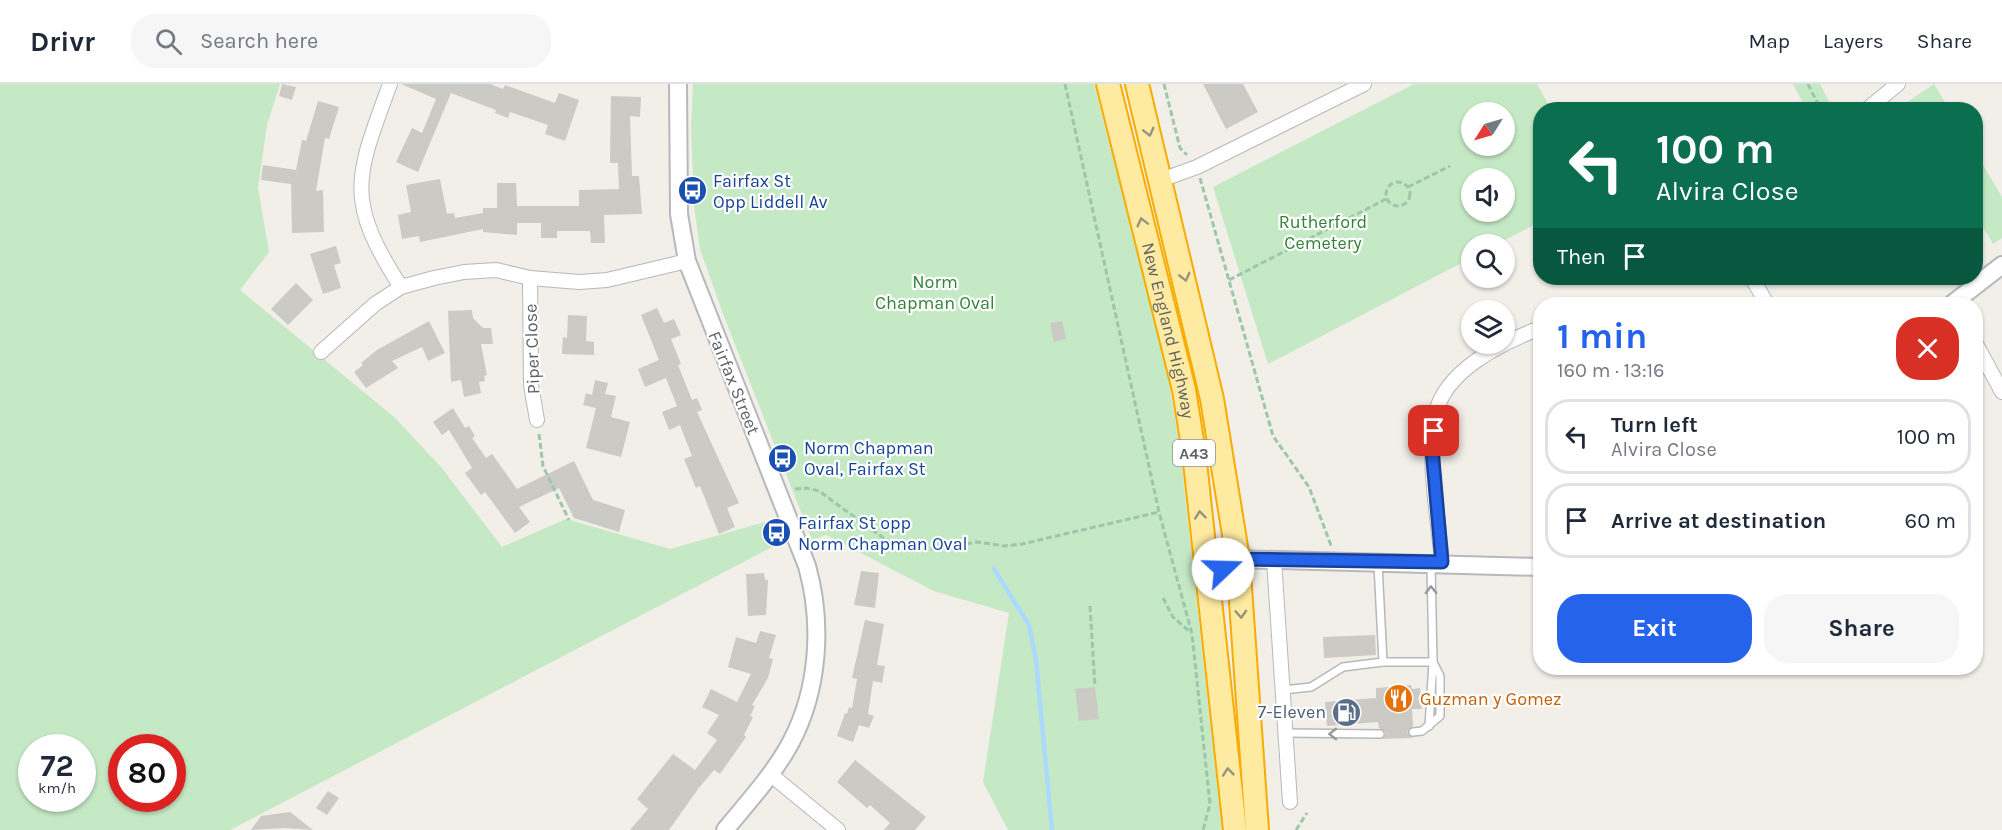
<!DOCTYPE html>
<html lang="en">
<head>
<meta charset="utf-8">
<style>
  :root { --surface:#fff; --page:#f6f6f7; --text:#1f2937; --muted:#747a83; --line:#e0e1e3; --accent:#2563eb }
  body { margin:0; font-family:Karla,sans-serif; background:var(--page); color:var(--text); height:100vh; display:flex; flex-direction:column; font-size:22px; white-space:nowrap }
  * { box-sizing:border-box; margin:0 }
  p { font-size:20px; color:var(--muted) }
  .icon { flex:none; width:33px; height:33px; fill:none; stroke:currentColor; stroke-width:2; stroke-linecap:round; stroke-linejoin:round }
  .map { position:relative; flex:1; overflow:hidden }
  .details { position:absolute; left:1533px; top:213px; width:450px; height:378px; display:flex; flex-direction:column; background:var(--surface); border-radius:24px; box-shadow:0 2px 4px #0004 }
  .details>* { flex:none }
  .banner { position:absolute; left:1533px; top:18px; width:450px; height:183px; border-radius:24px; box-shadow:0 2px 4px #0004; background:#0b6e4f; color:#fff; overflow:hidden }
  .needle { width:39px; rotate:233deg }
  .controls { position:absolute; left:1461px; top:18px; display:grid; gap:12px }
  .controls a { display:grid; place-items:center; width:54px; height:54px; border-radius:50%; background:var(--surface); box-shadow:0 2px 4px #0004; font-size:30px }
  .speed { position:absolute; left:18px; top:650px; display:flex; gap:12px; font-size:30px; font-weight:700; text-align:center }
  .speed>* { display:grid; place-content:center; width:78px; height:78px; border-radius:50%; background:var(--surface); box-shadow:0 2px 4px #0004; line-height:1 }
  .speed small { font-size:15px; font-weight:400 }
  .speed .limit { border:9px solid #d22; background:#fff; color:#111 }
  .pin { position:absolute; display:grid; place-items:center; width:51px; height:51px; color:#fff; margin:-26px; border-radius:12px; box-shadow:0 3px 9px #0006 }
  .me { position:absolute; width:66px; margin:-33px; rotate:69deg; stroke-linejoin:round; filter:drop-shadow(0 0 4px #0008) }
  .turn { display:flex; align-items:center; gap:21px; height:126px; padding:0 24px; font-size:27px }
  .turn .icon { width:78px; height:78px; stroke-width:2.5 }
  .turn b { display:block; font-size:42px; line-height:51px }
  .then { display:flex; align-items:center; height:57px; padding:0 24px; background:#0003; gap:12px; font-size:22px }
  .round { display:grid; place-items:center; flex:none; width:63px; height:63px; border-radius:24px; background:var(--page) }
  .head { display:flex; align-items:center; justify-content:space-between; height:102px; padding:0 24px }
  h1 { font-size:36px; font-weight:700; line-height:45px; color:var(--accent) }
  .cta { display:flex; gap:12px; margin-top:auto; padding:12px 24px }
  .cta a { flex:1; height:69px; border-radius:24px; background:var(--accent); color:#fff; font-size:24px; font-weight:700; line-height:69px; text-align:center }
  .cta a+a { background:var(--page); color:var(--text) }
  ul { padding:0; list-style:none }
  li { display:flex; align-items:center; gap:18px; height:75px; margin:0 12px 9px; padding:0 12px; border:3px solid var(--line); border-radius:24px }
  li div { flex:1 }
  li b { display:block; font-size:22px }
  li em { font-style:normal }
  header { display:flex; align-items:center; gap:36px; box-sizing:border-box; height:84px; padding:0 30px; background:var(--surface); border-bottom:2px solid var(--line) }
  header strong { font-size:28px }
  nav { display:flex; gap:33px; margin-inline-start:auto; font-size:21px }
  .search { width:420px; height:54px; background:var(--page); display:flex; align-items:center; gap:15px; box-sizing:border-box; padding:0 21px; border-radius:24px; color:var(--muted); font-size:22px }
  .map>svg:first-child { display:block }
  .green { fill:#c5e8c5; fill-rule:evenodd }
  .lines { fill:none; stroke-linecap:round; stroke-linejoin:round }
  .stream { stroke:#aadaff; stroke-width:4.5 }
  .building { fill:#cccac5 }
  .service-casing { stroke:#b5b8bc; stroke-width:10 }
  .minor-casing { stroke:#b5b8bc; stroke-width:16 }
  .tertiary-casing { stroke:#b5b8bc; stroke-width:20 }
  .trunk-casing { stroke:#f9ab00; stroke-width:26 }
  .path { stroke:#9cc7a9; stroke-width:3; stroke-dasharray:6 3; stroke-linecap:butt }
  .service { stroke:#fff; stroke-width:7 }
  .minor { stroke:#fff; stroke-width:14 }
  .tertiary { stroke:#fff; stroke-width:16 }
  .trunk { stroke:#feeaa1; stroke-width:22 }
  .oneway { stroke:#97927c }
  .oneway2 { stroke:#979a9d }
  .route-casing { stroke:#184099; stroke-width:15 }
  .route { stroke:#2563eb; stroke-width:10 }
  .labels { text-anchor:middle; stroke-width:4.5; stroke-linejoin:round; paint-order:stroke }
  .shield { fill:#fff; stroke:#8f9295; stroke-width:1.5 }
  .shield-label { font-size:16px; font-weight:bold; fill:#5f6368 }
  .transit-label { font-size:18px; fill:#164399; stroke:#fff; text-anchor:start }
  .park-label { font-size:18px; fill:#348238; stroke:#fff }
  .street-label { font-size:18px; fill:#5f6368; stroke:#fff }
  .food-label { font-size:18px; fill:#c56008; stroke:#fff; text-anchor:start }
  .service-label { font-size:18px; fill:#4e5e75; stroke:#fff; text-anchor:end }
</style>
</head>
<body>
<header>
<strong>Drivr</strong>
<div class="search"><svg class="icon" aria-label="search" viewBox="0 0 24 24"><circle cx="10" cy="10" r="6"/><path d="M15 15l6 6"/></svg>Search here</div>
<nav><a>Map</a><a>Layers</a><a>Share</a></nav>
</header>
<div class="map">
<svg width="2002" height="746" viewBox="0 0 2002 746">
  <rect width="100%" height="100%" fill="#f1efe8"/>
  <g class="green">
    <path d="M 0,0 L 280,0 L 267,41 L 258,104 L 269,168 L 240,206 L 394,333 L 441,383 L 502,463 L 566,435 L 670,465 L 765,438 L 774,462 L 230,746 L 0,746 ZM 32,663 L 82,663 L 82,714 L 32,714 ZM 122,663 L 172,663 L 172,714 L 122,714 Z"/>
    <polygon points="693,0 1094,0 1164,270 1180,364 1222,746 1008,746 983,698 1009,529 934,507 826,451 812,456 725,235 700,165 694,122 691,43"/>
    <path d="M 1414,0 L 1537,0 L 1551,25 L 1540,26 L 1540,138 L 1497,160 L 1472,160 L 1471,174 L 1268,280 L 1213,103 ZM 1472,28 L 1504,28 L 1504,62 L 1472,62 ZM 1472,94 L 1504,94 L 1504,128 L 1472,128 Z"/>
    <polygon points="1793,0 1820,0 1833,25 1806,25"/>
    <polygon points="1934,0 1949,25 1897,25"/>
    <polygon points="1976,69 2002,113 2002,154 1993,160 1976,131"/>
  </g>
  <g class="lines">
    <polyline class="stream" points="994,485 1029,541 1036,576 1052,746"/>
  </g>
  <g class="building">
    <polygon points="282,0 296,3 292,16 279,12"/>
    <polygon points="401,0 490,0 503,5 505,1 555,19 559,9 579,16 565,57 545,50 548,41 510,28 508,34 495,29 496,26 451,9 418,88 396,78 412,44 422,49 436,15"/>
    <polygon points="1203,0 1243,0 1258,28 1226,45"/>
    <polygon points="611,12 641,13 640,33 630,32 632,92 639,92 642,130 604,131 605,159 591,159 590,147 557,147 557,154 541,154 541,139 517,139 517,151 483,148 483,145 420,158 419,152 402,155 398,131 411,128 406,101 440,95 447,130 454,129 455,134 483,129 483,124 497,124 497,99 516,99 517,122 579,122 579,106 619,105 618,79 610,79"/>
    <polygon points="318,17 339,23 329,55 325,54 316,107 323,106 324,148 292,149 291,100 261,96 263,81 296,86 302,56 306,57"/>
    <polygon points="336,162 341,179 334,181 341,204 323,210 310,170"/>
    <polygon points="296,199 313,216 288,241 271,225"/>
    <polygon points="657,224 664,239 674,235 681,251 671,255 681,280 678,281 692,316 697,314 702,326 697,328 739,419 727,424 735,443 719,450 700,402 696,404 684,375 692,372 680,341 669,346 662,328 677,322 666,294 645,303 638,285 659,276 641,231"/>
    <polygon points="472,226 473,234 483,244 491,244 493,260 481,260 487,291 484,292 485,297 479,298 481,309 464,313 461,296 451,298 448,227"/>
    <polygon points="568,231 587,232 586,257 594,258 594,271 562,270 563,253 567,254"/>
    <polygon points="429,237 445,269 428,277 422,263 392,277 398,284 366,304 354,288 363,281 361,279 377,266"/>
    <polygon points="1062,237 1066,255 1054,258 1050,239"/>
    <polygon points="595,296 608,299 605,310 616,312 611,333 630,338 621,373 586,364 596,324 583,321 586,309 592,311"/>
    <polygon points="453,324 465,344 469,342 475,352 472,354 486,374 492,370 517,405 574,377 593,416 625,426 619,448 574,434 559,404 519,423 530,438 515,449 485,408 481,411 465,389 472,384 449,346 442,351 433,338"/>
    <polygon points="861,487 879,489 875,524 854,521"/>
    <polygon points="764,489 765,496 768,496 766,531 748,532 746,490"/>
    <polygon points="865,536 884,540 877,581 885,582 882,599 873,597 868,630 874,632 869,644 859,641 853,658 837,652 845,629 847,630 849,623 852,624 857,595 852,594"/>
    <polygon points="760,547 776,551 769,574 773,575 768,594 752,621 755,622 750,632 753,633 744,651 746,653 720,690 714,686 698,705 669,746 630,746 648,725 637,715 673,670 695,686 717,656 707,649 719,631 702,623 711,605 737,618 751,590 728,583 736,553 756,559"/>
    <polygon points="1375,551 1376,571 1324,574 1323,553"/>
    <polygon points="1411,601 1412,605 1420,604 1422,625 1412,625 1413,642 1407,648 1413,654 1381,655 1386,649 1379,644 1378,638 1327,642 1325,618 1376,614 1376,604"/>
    <polygon points="1095,603 1099,635 1079,637 1075,605"/>
    <polygon points="855,676 926,733 915,746 884,746 890,739 870,721 867,724 837,698"/>
    <polygon points="328,707 339,714 327,731 316,724"/>
    <polygon points="290,728 313,746 285,744 251,746 261,732"/>
  </g>
  <g class="lines">
    <defs>
      <g id="service">
        <polyline points="1383,578 1433,578 1431,481"/>
        <polyline points="1283,606 1311,603 1343,583 1383,578 1378,480"/>
        <polyline points="1429,642 1433,578"/>
        <polyline points="1413,648 1422,647 1440,632 1440,592 1433,578"/>
        <polyline points="1285,649 1380,650"/>
      </g>
      <g id="minor">
        <path d="M 390,0 C 356,93 344,115 401,203"/>
        <polyline points="1866,26 1898,0"/>
        <polyline points="1161,96 1197,83 1364,0"/>
        <polyline points="530,194 531,301 537,336"/>
        <polyline points="1752,194 1767,220"/>
        <polyline points="1976,260 2002,308"/>
        <polyline points="321,268 375,220 401,203 434,194 464,188 496,186 530,194 579,198 607,196 687,177"/>
        <polyline points="1274,476 1290,718"/>
        <path d="M 1442,478 C 1438,433 1427,376 1435,332 C 1444,286 1502,259 1540,244"/>
        <polyline points="770,690 838,746"/>
      </g>
      <g id="tertiary">
        <path d="M 678,0 L 679,130 L 687,177 L 807,482 C 823,539 819,605 791,658 C 774,690 748,718 725,746"/>
        <polyline points="1952,220 2002,181"/>
        <polyline points="1238,475 1540,483"/>
      </g>
      <g id="trunk">
        <path id="s1" d="M 1108,0 L 1184,306 L 1194,369 L 1235,746"/>
        <polyline points="1137,0 1212,315 1238,475 1257,746"/>
      </g>
    </defs>
    <use href="#service" class="service-casing"/>
    <use href="#minor" class="minor-casing"/>
    <use href="#tertiary" class="tertiary-casing"/>
    <use href="#trunk" class="trunk-casing"/>
    <g class="path">
      <polyline points="1065,0 1159,428 1192,550 1210,720 1203,746"/>
      <polyline points="1164,0 1180,64 1187,71"/>
      <polyline points="1808,0 1821,26"/>
      <polyline points="1200,94 1273,352 1309,403 1332,464"/>
      <circle cx="1398" cy="110" r="12"/>
      <polyline points="1408,103 1450,82"/>
      <polyline points="1229,196 1386,115"/>
      <polyline points="539,350 543,382 569,436"/>
      <polyline points="795,405 806,404 819,407 886,456 894,459 932,465 978,458 1004,462 1022,460 1159,428"/>
      <polyline points="1163,514 1173,533 1191,549"/>
      <polyline points="1090,522 1095,603"/>
      <polyline points="1296,746 1307,729"/>
    </g>
    <use href="#service" class="service"/>
    <use href="#minor" class="minor"/>
    <use href="#tertiary" class="tertiary"/>
    <use href="#trunk" class="trunk"/>
  </g>
  <defs><path id="oneway-chevron" d="M-2-3.5L2.5 0L-2 3.5" fill="none" stroke-width="1.6" stroke-linecap="round" stroke-linejoin="round" transform="scale(1.5)"/></defs>
  <g class="oneway">
    <use href="#oneway-chevron" transform="translate(1149 48) rotate(76)"/>
    <use href="#oneway-chevron" transform="translate(1142 138) rotate(-104)"/>
    <use href="#oneway-chevron" transform="translate(1185 193) rotate(76)"/>
    <use href="#oneway-chevron" transform="translate(1200 431) rotate(-96)"/>
    <use href="#oneway-chevron" transform="translate(1241 530) rotate(87)"/>
    <use href="#oneway-chevron" transform="translate(1228 688) rotate(-96)"/>
  </g>
  <g class="oneway2">
    <use href="#oneway-chevron" transform="translate(1431 506) rotate(-91)"/>
    <use href="#oneway-chevron" transform="translate(1333 650) rotate(-180)"/>
  </g>
  <g class="lines">
    <defs>
      <polyline id="route" points="1223,485 1229,477 1238,475 1442,478 1432,365 1434,347"/>
    </defs>
    <use href="#route" class="route-casing"/>
    <use href="#route" class="route"/>
  </g>
  <defs>
    <symbol id="bus-disc" viewBox="-11 -11 22 22"><circle r="9.5" fill="#1a4fb4" stroke="#fff"/><path d="M-5-6H5V4H4V6H2V4H-2V6H-4V4H-5ZM-3.5-4V0h7V-4ZM-3.5 1.2v1.5H-2V1.2ZM2 1.2v1.5H3.5V1.2Z" fill="#fff"/></symbol>
    <symbol id="restaurant-disc" viewBox="-11 -11 22 22"><circle r="9.5" fill="#e8710a" stroke="#fff"/><path d="M-5-6h1v4h1v-4h1v4h1v-4h1v5L-1.5 .5V6h-2V.5L-5-1ZM5-6V6H3V1.5H1.5Q1.5-4 5-6Z" fill="#fff"/></symbol>
    <symbol id="fuel-disc" viewBox="-11 -11 22 22"><circle r="9.5" fill="#5c6f8a" stroke="#fff"/><path d="M-5.5-6h7V0h2V4h1.3V-2.5L3-4.5l.8-.8L6-3V5H2.5V1h-1V6h-7ZM-4.2-4.7v3.2H.2V-4.7Z" fill="#fff"/></symbol>
  </defs>
  <g fill-rule="evenodd">
    <use href="#bus-disc" x="676" y="90" width="33" height="33"/>
    <use href="#bus-disc" x="766" y="358" width="33" height="33"/>
    <use href="#bus-disc" x="760" y="432" width="33" height="33"/>
    <use href="#restaurant-disc" x="1382" y="598" width="33" height="33"/>
    <use href="#fuel-disc" x="1330" y="612" width="33" height="33"/>
  </g>
  <g class="labels">
    <rect class="shield" x="1173" y="356" width="42" height="26" rx="4.5"/>
    <g class="shield-label">
      <text x="1194" y="375">A43</text>
    </g>
    <g class="transit-label">
      <text x="713" y="103">Fairfax St<tspan x="713" dy="21">Opp Liddell Av</tspan></text>
      <text x="804" y="370">Norm Chapman<tspan x="804" dy="21">Oval, Fairfax St</tspan></text>
      <text x="798" y="445">Fairfax St opp<tspan x="798" dy="21">Norm Chapman Oval</tspan></text>
    </g>
    <g class="park-label">
      <text x="1323" y="144">Rutherford<tspan x="1323" dy="21">Cemetery</tspan></text>
      <text x="935" y="204">Norm<tspan x="935" dy="21">Chapman Oval</tspan></text>
    </g>
    <g class="street-label">
      <text dy="6" stroke="none"><textPath href="#s1" startOffset="254">New England Highway</textPath></text>
      <text transform="translate(532 265) rotate(-92)" y="6">Piper Close</text>
      <text transform="translate(734 299) rotate(68)" y="6">Fairfax Street</text>
    </g>
    <g class="food-label">
      <text x="1420" y="621">Guzman y Gomez</text>
    </g>
    <g class="service-label">
      <text x="1326" y="634">7-Eleven</text>
    </g>
  </g>
</svg>
<div class="controls">
<a><svg class="needle" viewBox="-14 -14 28 28"><path d="M0-13l5 13h-10z" fill="#e53935"/><path d="M0 13l5-13h-10z" fill="#747a83"/></svg></a>
<a><svg class="icon" aria-label="sound" viewBox="0 0 24 24"><path d="M4 9h4l5-4v14l-5-4H4zM17 9q2 3 0 6"/></svg></a>
<a><svg class="icon" aria-label="search" viewBox="0 0 24 24"><circle cx="10" cy="10" r="6"/><path d="M15 15l6 6"/></svg></a>
<a><svg class="icon" aria-label="layers" viewBox="0 0 24 24"><path d="M12 4l9 5-9 5-9-5zM3 14l9 5 9-5"/></svg></a>
</div>
<div class="speed"><div>72<small>km/h</small></div><div class="limit">80</div></div>
<div class="pin" style="left:1434px;top:347px;background:#d93025"><svg class="icon" aria-label="arrive" viewBox="0 0 24 24"><path d="M6 21V4h12l-3 4 3 4H6"/></svg></div>
<svg class="me" style="left:1223px;top:485px" viewBox="-20 -20 40 40"><circle r="19" fill="#fff"/><path d="M0-13L10 11 0 6-10 11z" fill="#2563eb"/></svg>
<div class="banner">
<div class="turn"><svg class="icon" aria-label="left" viewBox="0 0 24 24"><path d="M17 20v-9H6M10 6l-5 5 5 5"/></svg><div><b>100 m</b>Alvira Close</div></div>
<div class="then">Then<svg class="icon" aria-label="arrive" viewBox="0 0 24 24"><path d="M6 21V4h12l-3 4 3 4H6"/></svg></div>
</div>
<section class="details">
<div class="head"><div><h1>1 min</h1><p>160 m · 13:16</p></div><a class="round" style="background:#d93025;color:#fff"><svg class="icon" aria-label="close" viewBox="0 0 24 24"><path d="M6 6l12 12M18 6L6 18"/></svg></a></div>
<ul>
<li><svg class="icon" aria-label="left" viewBox="0 0 24 24"><path d="M17 20v-9H6M10 6l-5 5 5 5"/></svg><div><b>Turn left</b><p>Alvira Close</p></div><em>100 m</em></li>
<li><svg class="icon" aria-label="arrive" viewBox="0 0 24 24"><path d="M6 21V4h12l-3 4 3 4H6"/></svg><div><b>Arrive at destination</b></div><em>60 m</em></li>
</ul>
<div class="cta"><a>Exit</a><a>Share</a></div>
</section>
</div>
</body>
</html>
